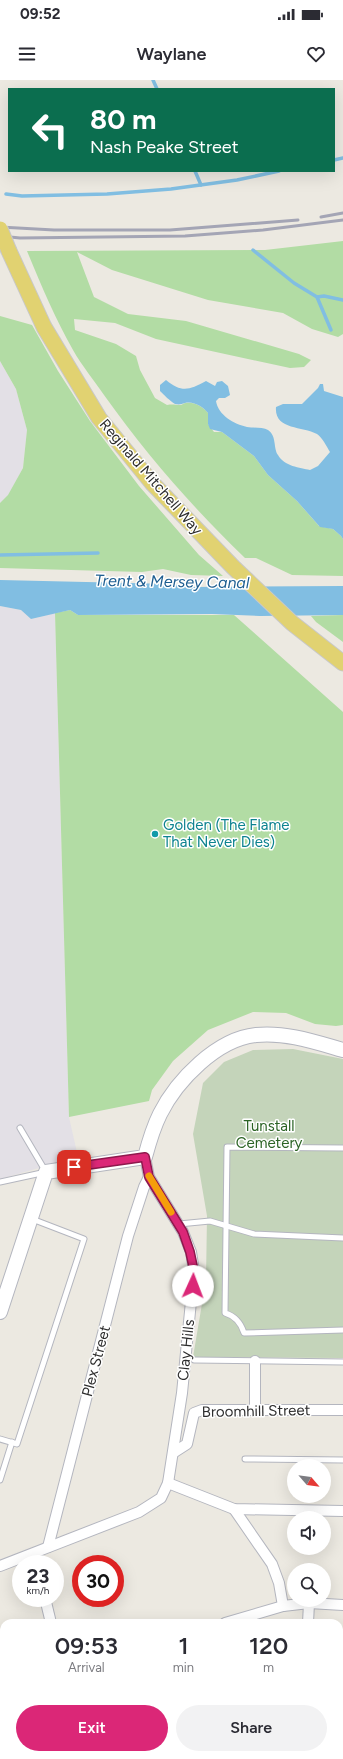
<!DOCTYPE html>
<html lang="en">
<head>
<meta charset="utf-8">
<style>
  :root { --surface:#fff; --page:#f2f2f3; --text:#2b2b33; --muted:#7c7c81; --accent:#db2777 }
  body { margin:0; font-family:Figtree,sans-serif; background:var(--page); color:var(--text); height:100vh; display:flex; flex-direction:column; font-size:15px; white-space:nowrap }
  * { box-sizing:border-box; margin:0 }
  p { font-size:13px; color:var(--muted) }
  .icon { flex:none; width:22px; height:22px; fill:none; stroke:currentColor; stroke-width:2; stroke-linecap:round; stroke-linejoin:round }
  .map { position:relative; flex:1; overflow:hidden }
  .drawer { position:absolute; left:0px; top:1539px; width:343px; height:140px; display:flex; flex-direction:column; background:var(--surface); border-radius:12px 12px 0 0; box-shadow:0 4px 16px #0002 }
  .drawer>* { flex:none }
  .guide { position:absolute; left:8px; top:8px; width:327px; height:84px; border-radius:0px; box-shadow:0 4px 16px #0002; background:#0b6e4f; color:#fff; overflow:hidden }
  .needle { width:26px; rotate:118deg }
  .controls { position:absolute; left:287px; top:1379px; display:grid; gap:8px }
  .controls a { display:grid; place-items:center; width:44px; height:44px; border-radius:50%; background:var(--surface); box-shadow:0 4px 16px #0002; font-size:20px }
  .speed { position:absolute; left:12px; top:1475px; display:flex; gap:8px; font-size:20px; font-weight:700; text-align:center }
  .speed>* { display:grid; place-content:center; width:52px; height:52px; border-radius:50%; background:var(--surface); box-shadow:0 4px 16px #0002; line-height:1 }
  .speed small { font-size:10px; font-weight:400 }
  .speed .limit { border:6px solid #d22; background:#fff; color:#111 }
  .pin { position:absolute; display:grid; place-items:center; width:34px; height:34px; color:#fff; margin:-17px; border-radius:8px; box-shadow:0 2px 6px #0006 }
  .me { position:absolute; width:44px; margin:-22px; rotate:2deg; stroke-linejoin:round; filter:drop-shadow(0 0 3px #0008) }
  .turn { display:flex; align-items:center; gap:14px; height:84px; padding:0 16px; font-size:18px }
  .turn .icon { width:52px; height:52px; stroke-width:2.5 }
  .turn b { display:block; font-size:28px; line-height:34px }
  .eta { display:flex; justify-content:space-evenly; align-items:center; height:68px; text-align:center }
  .eta b { font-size:24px; font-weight:600; line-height:28px }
  .button { display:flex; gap:8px; margin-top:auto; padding:8px 16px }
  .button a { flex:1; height:46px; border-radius:24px; background:var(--accent); color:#fff; font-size:16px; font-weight:600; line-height:46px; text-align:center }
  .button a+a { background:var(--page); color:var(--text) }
  .status { display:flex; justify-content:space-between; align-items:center; height:28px; padding:0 20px; background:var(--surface); direction:ltr }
  .status svg { height:11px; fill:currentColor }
  header { display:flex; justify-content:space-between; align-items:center; height:52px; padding:0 16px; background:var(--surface); font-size:18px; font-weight:600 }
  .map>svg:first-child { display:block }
  .industrial { fill:#e3e0e6 }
  .green { fill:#b2dca4 }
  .cemetery { fill:#c4d4ba }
  .water { fill:#81bee2 }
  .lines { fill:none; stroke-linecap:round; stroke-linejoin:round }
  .stream { stroke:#81bee2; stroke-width:3.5 }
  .lane-casing { stroke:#b4b6bf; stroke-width:7 }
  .street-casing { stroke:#b4b6bf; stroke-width:12 }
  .secondary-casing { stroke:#b4b6bf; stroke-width:16 }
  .primary-casing { stroke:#c8c8c8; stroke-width:17 }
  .lane { stroke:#fff; stroke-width:5 }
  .street { stroke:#fff; stroke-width:10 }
  .secondary { stroke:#fff; stroke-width:14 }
  .primary { stroke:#e1d271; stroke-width:15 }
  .rail { stroke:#a4a5b5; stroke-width:3 }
  .primary-bridge-casing { stroke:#c8c8c8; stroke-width:17; stroke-linecap:butt }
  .primary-bridge { stroke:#e1d271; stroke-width:15 }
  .route-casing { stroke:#8e194d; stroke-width:10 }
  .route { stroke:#db2777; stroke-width:7 }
  .slow { stroke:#f59e0b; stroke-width:7 }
  .culture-dot { fill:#0f9aa8; stroke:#fff; stroke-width:1.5 }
  .labels { text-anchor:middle; stroke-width:3; stroke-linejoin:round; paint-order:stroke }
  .street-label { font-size:15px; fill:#2d2d2d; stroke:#fff }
  .culture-label { font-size:15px; fill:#0d838f; stroke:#fff; text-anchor:start }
  .park-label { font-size:15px; fill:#2b6324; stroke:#fff }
  .water-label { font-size:16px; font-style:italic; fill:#1d5d90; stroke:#fff }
</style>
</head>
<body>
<div class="status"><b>09:52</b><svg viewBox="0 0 49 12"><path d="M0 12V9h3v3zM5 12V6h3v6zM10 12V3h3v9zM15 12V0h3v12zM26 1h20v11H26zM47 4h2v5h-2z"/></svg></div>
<header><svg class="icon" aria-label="menu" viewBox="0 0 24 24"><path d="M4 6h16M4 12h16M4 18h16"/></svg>Waylane<svg class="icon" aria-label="heart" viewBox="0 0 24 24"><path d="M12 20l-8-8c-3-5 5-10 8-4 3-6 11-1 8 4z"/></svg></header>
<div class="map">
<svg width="343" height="1679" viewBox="0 0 343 1679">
  <rect width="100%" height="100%" fill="#ece9e1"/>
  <g class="industrial">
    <polygon points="0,281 16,309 27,350 23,388 8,416 0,423"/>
    <polygon points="0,526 21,530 31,539 55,533 69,1037 78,1077 0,1099"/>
  </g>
  <g class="green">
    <path d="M 343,161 L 343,254 L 338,257 L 312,249 L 283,233 L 208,220 L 112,190 L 77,172 L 94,217 L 128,234 L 186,241 L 299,274 L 311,280 L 304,287 L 290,288 L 156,259 L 115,243 L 74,239 L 75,250 L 116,264 L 136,276 L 140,290 L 155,318 L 167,325 C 173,324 175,325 180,325 C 182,325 184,323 186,323 C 195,322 203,327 208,333 L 208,344 L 214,352 L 222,352 L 254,376 L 268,395 L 297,421 L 319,446 L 333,449 L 341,456 L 343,459 L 343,496 L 292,495 L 256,478 L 245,478 C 193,428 146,374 104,315 C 94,300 82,286 73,270 C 55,238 41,205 27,171 L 265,170 Z"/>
    <polygon points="0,236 32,245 58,291 90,341 139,406 199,475 223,496 191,495 163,489 142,492 0,488 0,423 8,415 23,388 27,350 16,309 0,281"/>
    <polygon points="70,530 78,535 234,535 343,632 343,945 336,946 315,944 286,933 253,932 208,950 173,981 152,1010 149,1021 69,1037 55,533"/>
    <polygon points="343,535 343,562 316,542 311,536"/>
  </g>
  <polygon class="cemetery" points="293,969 343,979 343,1278 193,1277 206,1200 207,1136 193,1054 203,1003 224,982 253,970"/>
  <g class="water">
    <path d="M 166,300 C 182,313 189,310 206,301 L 215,306 L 217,302 L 222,301 L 228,306 L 230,315 L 225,318 L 219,318 L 216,321 C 218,335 234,344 247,347 C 253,348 263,347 268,350 C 277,356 273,368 278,375 C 284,386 300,388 310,390 L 318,386 L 330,372 C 327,367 322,357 317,354 C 302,346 274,350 276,327 L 283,324 L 302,324 L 318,308 L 320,304 L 323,304 L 324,311 L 343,317 L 343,459 L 341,456 L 333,449 L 320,447 L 297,421 L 268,395 L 254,376 L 222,352 L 210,349 L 208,344 L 208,333 C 203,327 194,321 185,323 C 181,324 180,325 175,324 C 170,321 164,315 160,311 L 160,305 Z"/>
    <polygon points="0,500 172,504 195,507 343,506 343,535 260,536 212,534 78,535 70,530 31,539 21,530 0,526"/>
  </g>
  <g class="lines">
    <g class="stream">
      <polyline points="153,0 157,9"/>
      <polyline points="334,80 343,78"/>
      <polyline points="195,91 201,105"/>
      <polyline points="6,114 22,116 107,114 171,109 237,100 279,91"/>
      <polyline points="253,170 294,203 317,217 324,216 343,220"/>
      <polyline points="317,217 331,250"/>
      <polyline points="0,475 98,473"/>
    </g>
    <defs>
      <g id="lane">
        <path d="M 343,1068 L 227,1067 L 225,1233 C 235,1236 241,1243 244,1253 L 343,1250"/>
        <polyline points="0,1102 46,1092 20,1048"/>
        <polyline points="179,1144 210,1141 254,1154 343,1158"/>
        <polyline points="194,1280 343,1282"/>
        <polyline points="0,1359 17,1364 84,1159 32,1139"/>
        <polyline points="245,1379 343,1380"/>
        <polyline points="0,1400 12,1362"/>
      </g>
      <g id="street">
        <polyline points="255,1330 255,1281"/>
        <polyline points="173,1373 187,1364 194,1333 202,1330 343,1330"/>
        <polyline points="168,1403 234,1429 343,1431"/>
        <polyline points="234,1429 272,1484 279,1503 283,1526"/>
        <polyline points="48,1467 128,1156 144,1107 149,1097"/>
        <polyline points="0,1486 139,1432 161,1418 168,1403 182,1313 194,1191 191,1172 183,1152 149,1097 145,1077"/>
        <polyline points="45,1518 51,1543"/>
        <polyline points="225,1543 283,1526 309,1523 343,1525"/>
        <polyline points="308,1543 309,1523"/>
        <polyline points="0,1604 4,1603"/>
        <polyline points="58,1675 58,1679"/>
        <polyline points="128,1679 128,1675"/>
        <polyline points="197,1679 197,1675"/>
        <polyline points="303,1679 303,1675"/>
      </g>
      <path id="secondary" d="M 0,1232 L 46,1092 L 145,1077 C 149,1062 153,1048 160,1034 C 177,1000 217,959 256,955 C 286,952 315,962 343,970"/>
      <polyline id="primary" points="9,171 44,247 99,338 152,403 233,487 292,543 343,583"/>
    </defs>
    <use href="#lane" class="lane-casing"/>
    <use href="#street" class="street-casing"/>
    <use href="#secondary" class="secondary-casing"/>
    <use href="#primary" class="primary-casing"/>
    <use href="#lane" class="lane"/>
    <use href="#street" class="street"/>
    <use href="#secondary" class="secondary"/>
    <use href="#primary" class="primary"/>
    <g class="rail">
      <polyline points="321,137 343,133"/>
      <polyline points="0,147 54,150 170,150 298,140"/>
      <polyline points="0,156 20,158 185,156 263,150 343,140"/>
    </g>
    <defs>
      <polyline id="primary-bridge" points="0,149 9,171"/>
    </defs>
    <use href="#primary-bridge" class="primary-bridge-casing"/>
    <use href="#primary-bridge" class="primary-bridge"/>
  </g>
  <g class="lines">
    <defs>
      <polyline id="route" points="74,1087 145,1077 149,1097 183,1152 190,1172 194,1191 193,1206"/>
    </defs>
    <use href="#route" class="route-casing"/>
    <use href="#route" class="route"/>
    <polyline class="slow" points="149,1096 171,1132"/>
  </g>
  <circle class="culture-dot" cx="155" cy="754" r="4"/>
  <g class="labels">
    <g class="street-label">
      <text transform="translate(151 397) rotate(49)" y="5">Reginald Mitchell Way</text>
      <text transform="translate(186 1270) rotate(-84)" y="5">Clay Hills</text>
      <text transform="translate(96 1281) rotate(-75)" y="5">Plex Street</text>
      <text transform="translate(256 1331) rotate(-1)" y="5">Broomhill Street</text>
    </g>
    <g class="culture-label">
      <text x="163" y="750">Golden (The Flame<tspan x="163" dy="17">That Never Dies)</tspan></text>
    </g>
    <g class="park-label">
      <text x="269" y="1051">Tunstall<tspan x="269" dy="17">Cemetery</tspan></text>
    </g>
    <g class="water-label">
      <text transform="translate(172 501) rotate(1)" y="6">Trent &amp; Mersey Canal</text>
    </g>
  </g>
</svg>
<div class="controls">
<a><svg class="needle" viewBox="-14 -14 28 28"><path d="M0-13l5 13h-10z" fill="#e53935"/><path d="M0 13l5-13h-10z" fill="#7c7c81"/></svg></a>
<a><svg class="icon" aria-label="sound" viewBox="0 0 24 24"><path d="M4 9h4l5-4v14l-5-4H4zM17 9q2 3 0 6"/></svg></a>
<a><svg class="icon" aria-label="search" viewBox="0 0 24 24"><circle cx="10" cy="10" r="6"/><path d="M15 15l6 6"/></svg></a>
</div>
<div class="speed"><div>23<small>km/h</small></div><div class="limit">30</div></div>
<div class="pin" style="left:74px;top:1087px;background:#d93025"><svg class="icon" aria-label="arrive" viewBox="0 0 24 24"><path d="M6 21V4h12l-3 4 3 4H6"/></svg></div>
<svg class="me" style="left:193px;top:1206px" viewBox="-20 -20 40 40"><circle r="19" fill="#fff"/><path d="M0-13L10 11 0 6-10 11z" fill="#db2777"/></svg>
<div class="guide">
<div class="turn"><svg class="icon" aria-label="left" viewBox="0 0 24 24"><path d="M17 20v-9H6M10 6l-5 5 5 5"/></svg><div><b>80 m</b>Nash Peake Street</div></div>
</div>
<section class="drawer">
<div class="eta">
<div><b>09:53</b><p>Arrival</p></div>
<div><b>1</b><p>min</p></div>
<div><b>120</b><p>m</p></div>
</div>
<div class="button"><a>Exit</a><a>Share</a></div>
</section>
</div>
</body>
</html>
